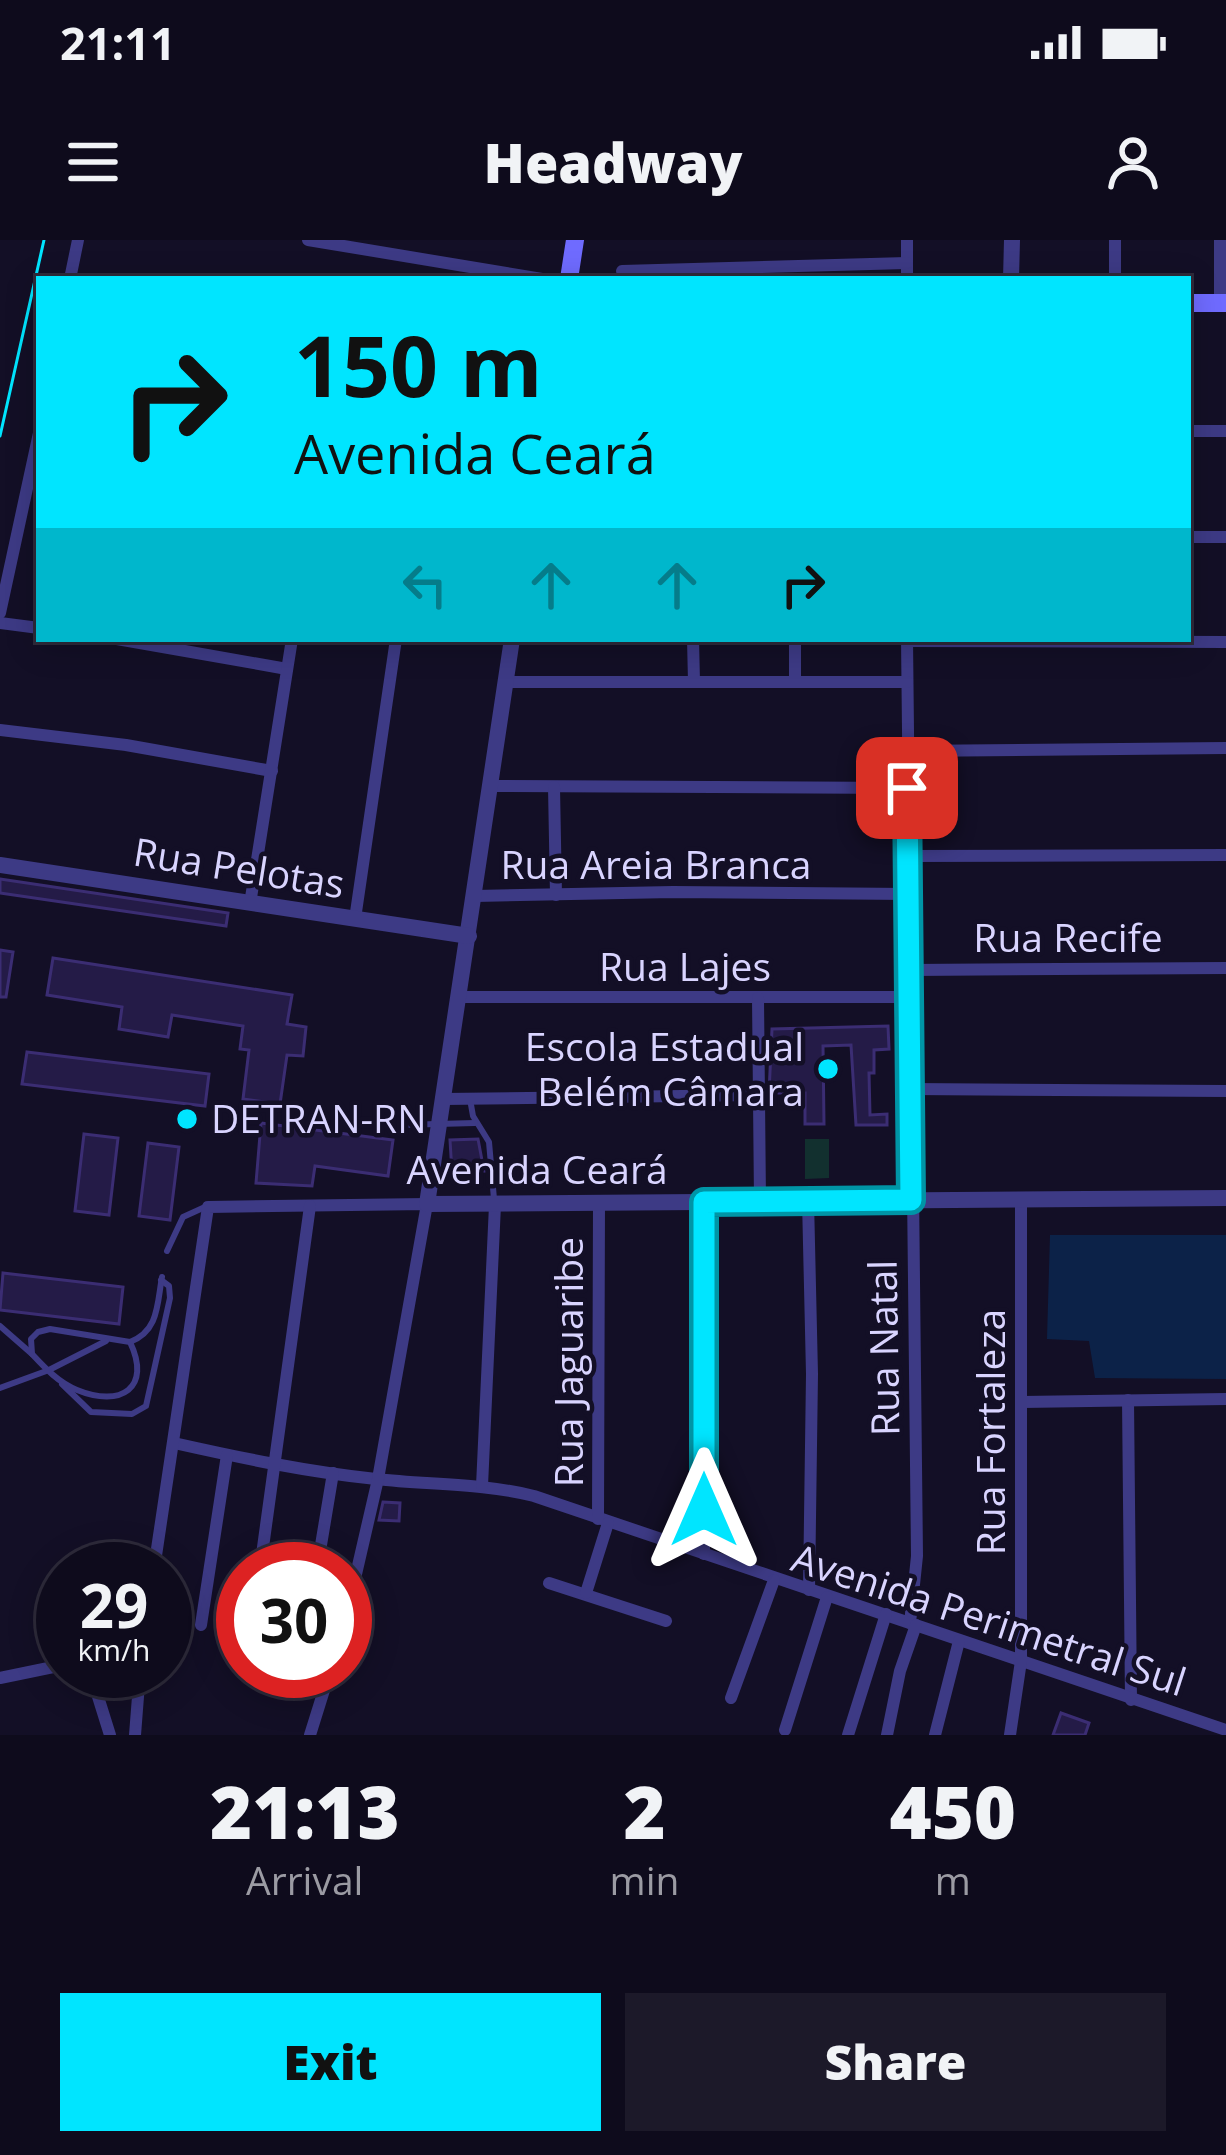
<!DOCTYPE html>
<html lang="en">
<head>
<meta charset="utf-8">
<style>
  :root { --surface:#0e0b1c; --page:#1c1929; --text:#f1f3f6; --muted:#9b9ba3; --line:#2e2b3b; --accent:#00e5ff }
  body { margin:0; font-family:"Open Sans",sans-serif; background:var(--page); color:var(--text); height:100vh; display:flex; flex-direction:column; font-size:45px; white-space:nowrap }
  * { box-sizing:border-box; margin:0 }
  p { font-size:39px; color:var(--muted) }
  .icon { flex:none; width:66px; height:66px; fill:none; stroke:currentColor; stroke-width:2; stroke-linecap:round; stroke-linejoin:round }
  .map { position:relative; height:1495px; overflow:hidden }
  .panel { display:flex; flex-direction:column; background:var(--surface); flex:1 }
  .panel>* { flex:none }
  .guide { position:absolute; left:36px; top:36px; width:1155px; height:366px; border-radius:0px; box-shadow:0 6px 30px #0003,0 0 0 3px var(--line); background:#00e5ff; color:#111; overflow:hidden }
  .speed { position:absolute; left:36px; top:1302px; display:flex; gap:24px; font-size:60px; font-weight:700; text-align:center }
  .speed>* { display:grid; place-content:center; width:156px; height:156px; border-radius:50%; background:var(--surface); box-shadow:0 6px 30px #0003,0 0 0 3px var(--line); line-height:1 }
  .speed small { font-size:30px; font-weight:400 }
  .speed .limit { border:18px solid #d22; background:#fff; color:#111 }
  .pin { position:absolute; display:grid; place-items:center; width:102px; height:102px; color:#fff; margin:-51px; border-radius:24px; box-shadow:0 6px 18px #0006 }
  .me { position:absolute; width:132px; margin:-66px; rotate:0deg; stroke-linejoin:round; filter:drop-shadow(0 0 9px #0008) }
  .turn { display:flex; align-items:center; gap:42px; height:252px; padding:0 60px; font-size:54px }
  .turn .icon { width:156px; height:156px; stroke-width:2.5 }
  .turn b { display:block; font-size:84px; line-height:102px }
  .lanes { display:flex; align-items:center; height:114px; padding:0 60px; background:#0003; justify-content:center; gap:60px; direction:ltr }
  .lanes .off { opacity:.35 }
  .eta { display:flex; justify-content:space-evenly; align-items:center; height:204px; text-align:center }
  .eta b { font-size:72px; font-weight:800; line-height:84px }
  .primary-button { display:flex; gap:24px; margin-top:auto; padding:24px 60px }
  .primary-button a { flex:1; height:138px; border-radius:0px; background:var(--accent); color:#111; font-size:48px; font-weight:800; line-height:138px; text-align:center }
  .primary-button a+a { background:var(--page); color:var(--text) }
  .status { display:flex; justify-content:space-between; align-items:center; height:84px; padding:0 60px; background:var(--surface); direction:ltr }
  .status svg { height:33px; fill:currentColor }
  header { display:flex; justify-content:space-between; align-items:center; height:156px; padding:0 60px; background:var(--surface); font-size:54px; font-weight:800 }
  .map>svg:first-child { display:block }
  .green { fill:#12302f }
  .water { fill:#0c2248 }
  .building { fill:#241b47; stroke:#3b2d73; stroke-width:3 }
  .lines { fill:none; stroke-linecap:round; stroke-linejoin:round }
  .service { stroke:#3d3a85; stroke-width:6 }
  .minor { stroke:#3d3a85; stroke-width:12 }
  .tertiary { stroke:#3d3a85; stroke-width:16 }
  .secondary { stroke:#6f6bff; stroke-width:18 }
  .tram { stroke:#00e5ff; stroke-width:3 }
  .route-casing { stroke:#0095a6; stroke-width:30 }
  .route { stroke:#00e5ff; stroke-width:21 }
  .poi-dot { fill:#00e5ff; stroke:#130f26; stroke-width:4.5 }
  .labels { text-anchor:middle; stroke-width:9; stroke-linejoin:round; paint-order:stroke }
  .street-label { font-size:39px; fill:#d9d4ff; stroke:#130f26 }
  .poi-label { font-size:39px; fill:#d9d4ff; stroke:#130f26; text-anchor:end }
</style>
</head>
<body>
<div class="status"><b>21:11</b><svg viewBox="0 0 49 12"><path d="M0 12V9h3v3zM5 12V6h3v6zM10 12V3h3v9zM15 12V0h3v12zM26 1h20v11H26zM47 4h2v5h-2z"/></svg></div>
<header><svg class="icon" aria-label="menu" viewBox="0 0 24 24"><path d="M4 6h16M4 12h16M4 18h16"/></svg>Headway<svg class="icon" aria-label="person" viewBox="0 0 24 24"><circle cx="12" cy="8" r="4"/><path d="M4 21q1-7 8-7t8 7"/></svg></header>
<div class="map">
<svg width="1226" height="1495" viewBox="0 0 1226 1495">
  <rect width="100%" height="100%" fill="#130f26"/>
  <polygon class="green" points="805,899 829,899 829,938 805,939"/>
  <polygon class="water" points="1050,995 1226,995 1226,1139 1095,1138 1089,1101 1047,1099"/>
  <g class="building">
    <polygon points="0,639 228,673 226,686 0,653"/>
    <polygon points="0,710 13,712 6,757 0,757"/>
    <polygon points="53,718 292,755 287,784 306,787 303,816 287,815 280,864 243,859 249,810 240,809 243,786 172,775 168,797 119,789 122,767 47,755"/>
    <polygon points="888,786 889,809 874,810 874,833 869,833 870,875 887,874 887,885 856,885 851,805 823,806 824,884 805,884 805,853 769,853 772,789"/>
    <polygon points="27,812 209,834 205,866 22,844"/>
    <polygon points="261,883 393,900 388,936 315,926 312,946 256,943"/>
    <polygon points="84,894 118,898 109,975 75,971"/>
    <polygon points="478,899 484,931 452,933 450,900"/>
    <polygon points="148,903 179,907 170,980 139,976"/>
    <polygon points="3,1033 123,1047 119,1084 0,1070"/>
    <polygon points="383,1262 400,1263 399,1281 379,1280"/>
    <polygon points="1061,1473 1089,1483 1085,1495 1053,1495"/>
  </g>
  <g class="lines">
    <g class="service">
      <polyline points="470,859 473,876 489,902 494,959"/>
      <polyline points="400,885 475,883"/>
      <polyline points="167,1011 183,977 205,967"/>
      <polyline points="0,1086 32,1114"/>
      <path d="M 130,1102 C 152,1148 121,1168 77,1150 C 59,1143 45,1128 32,1114 L 31,1099 L 38,1092 L 50,1089 L 130,1102 C 159,1091 157,1064 162,1037"/>
      <polyline points="62,1144 91,1172 132,1174 146,1166 170,1058 169,1046 161,1040"/>
      <polyline points="0,1148 49,1130 106,1101"/>
    </g>
    <g class="minor">
      <polyline points="308,0 542,39"/>
      <polyline points="907,0 907,39"/>
      <polyline points="622,31 907,23"/>
      <polyline points="70,39 78,0"/>
      <polyline points="1115,39 1115,0"/>
      <polyline points="1220,63 1220,0"/>
      <polyline points="1188,191 1226,191"/>
      <polyline points="1188,297 1226,297"/>
      <polyline points="0,373 39,193"/>
      <polyline points="0,383 39,388"/>
      <polyline points="117,399 287,429"/>
      <polyline points="693,399 694,442"/>
      <polyline points="907,399 917,1316 910,1383"/>
      <polyline points="907,401 1226,402"/>
      <polyline points="795,441 795,399"/>
      <polyline points="506,442 907,442"/>
      <polyline points="0,490 126,505 272,531"/>
      <polyline points="907,511 1226,508"/>
      <polyline points="491,546 907,548"/>
      <polyline points="554,547 556,655"/>
      <polyline points="909,616 1226,615"/>
      <polyline points="475,656 673,652 909,654"/>
      <polyline points="250,664 292,399"/>
      <polyline points="355,679 396,399"/>
      <polyline points="910,730 1226,728"/>
      <polyline points="459,757 910,757"/>
      <polyline points="758,758 760,960"/>
      <polyline points="910,849 1226,851"/>
      <polyline points="444,859 759,855"/>
      <polyline points="808,960 812,1134 809,1350"/>
      <polyline points="1128,1160 1131,1460"/>
      <polyline points="1022,1162 1226,1159"/>
      <path d="M 174,1203 C 241,1218 308,1232 376,1239 C 429,1245 482,1243 534,1256 L 1226,1490"/>
      <polyline points="482,1246 495,965"/>
      <polyline points="598,1279 599,964"/>
      <polyline points="704,1314 704,962"/>
      <polyline points="154,1329 208,967 427,964 378,1239 345,1382"/>
      <polyline points="260,1329 310,966"/>
      <polyline points="317,1329 333,1233"/>
      <polyline points="549,1343 666,1381"/>
      <polyline points="586,1353 608,1283"/>
      <polyline points="201,1385 227,1215"/>
      <polyline points="90,1431 110,1495"/>
      <polyline points="0,1438 63,1425"/>
      <polyline points="731,1458 774,1340"/>
      <polyline points="785,1490 827,1357"/>
      <polyline points="135,1495 140,1431"/>
      <polyline points="310,1495 330,1431"/>
      <polyline points="848,1495 886,1374"/>
      <polyline points="887,1495 900,1431 916,1385"/>
      <polyline points="935,1495 959,1401"/>
      <polyline points="1010,1495 1021,1421 1021,961"/>
    </g>
    <g class="tertiary">
      <polyline points="1011,39 1012,0"/>
      <polyline points="512,399 427,964 1226,958"/>
      <polyline points="0,625 469,696"/>
    </g>
    <g class="secondary">
      <polyline points="569,39 575,0"/>
      <polyline points="1188,63 1226,63"/>
    </g>
    <polyline class="tram" points="0,196 44,0"/>
  </g>
  <g class="lines">
    <defs>
      <polyline id="route" points="704,1270 704,962 911,960 907,548"/>
    </defs>
    <use href="#route" class="route-casing"/>
    <use href="#route" class="route"/>
  </g>
  <g class="poi-dot">
    <circle cx="828" cy="829" r="12"/>
    <circle cx="187" cy="879" r="12"/>
  </g>
  <g class="labels">
    <g class="street-label">
      <text x="656" y="639">Rua Areia Branca</text>
      <text transform="translate(239 628) rotate(9)" y="14">Rua Pelotas</text>
      <text x="1068" y="712">Rua Recife</text>
      <text x="685" y="741">Rua Lajes</text>
      <text x="537" y="944">Avenida Ceará</text>
      <text transform="translate(884 1108) rotate(-91)" y="14">Rua Natal</text>
      <text transform="translate(569 1122) rotate(-90)" y="14">Rua Jaguaribe</text>
      <text transform="translate(991 1192) rotate(-90)" y="14">Rua Fortaleza</text>
      <text transform="translate(989 1380) rotate(18)" y="14">Avenida Perimetral Sul</text>
    </g>
    <g class="poi-label">
      <text x="804" y="821">Escola Estadual<tspan x="804" dy="45">Belém Câmara</tspan></text>
      <text x="211" y="893" text-anchor="start">DETRAN-RN</text>
    </g>
  </g>
</svg>
<div class="speed"><div>29<small>km/h</small></div><div class="limit">30</div></div>
<div class="pin" style="left:907px;top:548px;background:#d93025"><svg class="icon" aria-label="arrive" viewBox="0 0 24 24"><path d="M6 21V4h12l-3 4 3 4H6"/></svg></div>
<svg class="me" style="left:704px;top:1270px" viewBox="-20 -20 40 40"><path d="M0-17L14 15 0 8-14 15z" fill="#00e5ff" stroke="#fff" stroke-width="4"/></svg>
<div class="guide">
<div class="turn"><svg class="icon" aria-label="right" viewBox="0 0 24 24"><path d="M7 20v-9h11M14 6l5 5-5 5"/></svg><div><b>150 m</b>Avenida Ceará</div></div>
<div class="lanes"><svg class="icon off" aria-label="left" viewBox="0 0 24 24"><path d="M17 20v-9H6M10 6l-5 5 5 5"/></svg><svg class="icon off" aria-label="ahead" viewBox="0 0 24 24"><path d="M12 20V5M6 11l6-6 6 6"/></svg><svg class="icon off" aria-label="ahead" viewBox="0 0 24 24"><path d="M12 20V5M6 11l6-6 6 6"/></svg><svg class="icon" aria-label="right" viewBox="0 0 24 24"><path d="M7 20v-9h11M14 6l5 5-5 5"/></svg></div>
</div>
</div>
<section class="panel">
<div class="eta">
<div><b>21:13</b><p>Arrival</p></div>
<div><b>2</b><p>min</p></div>
<div><b>450</b><p>m</p></div>
</div>
<div class="primary-button"><a>Exit</a><a>Share</a></div>
</section>
</body>
</html>
